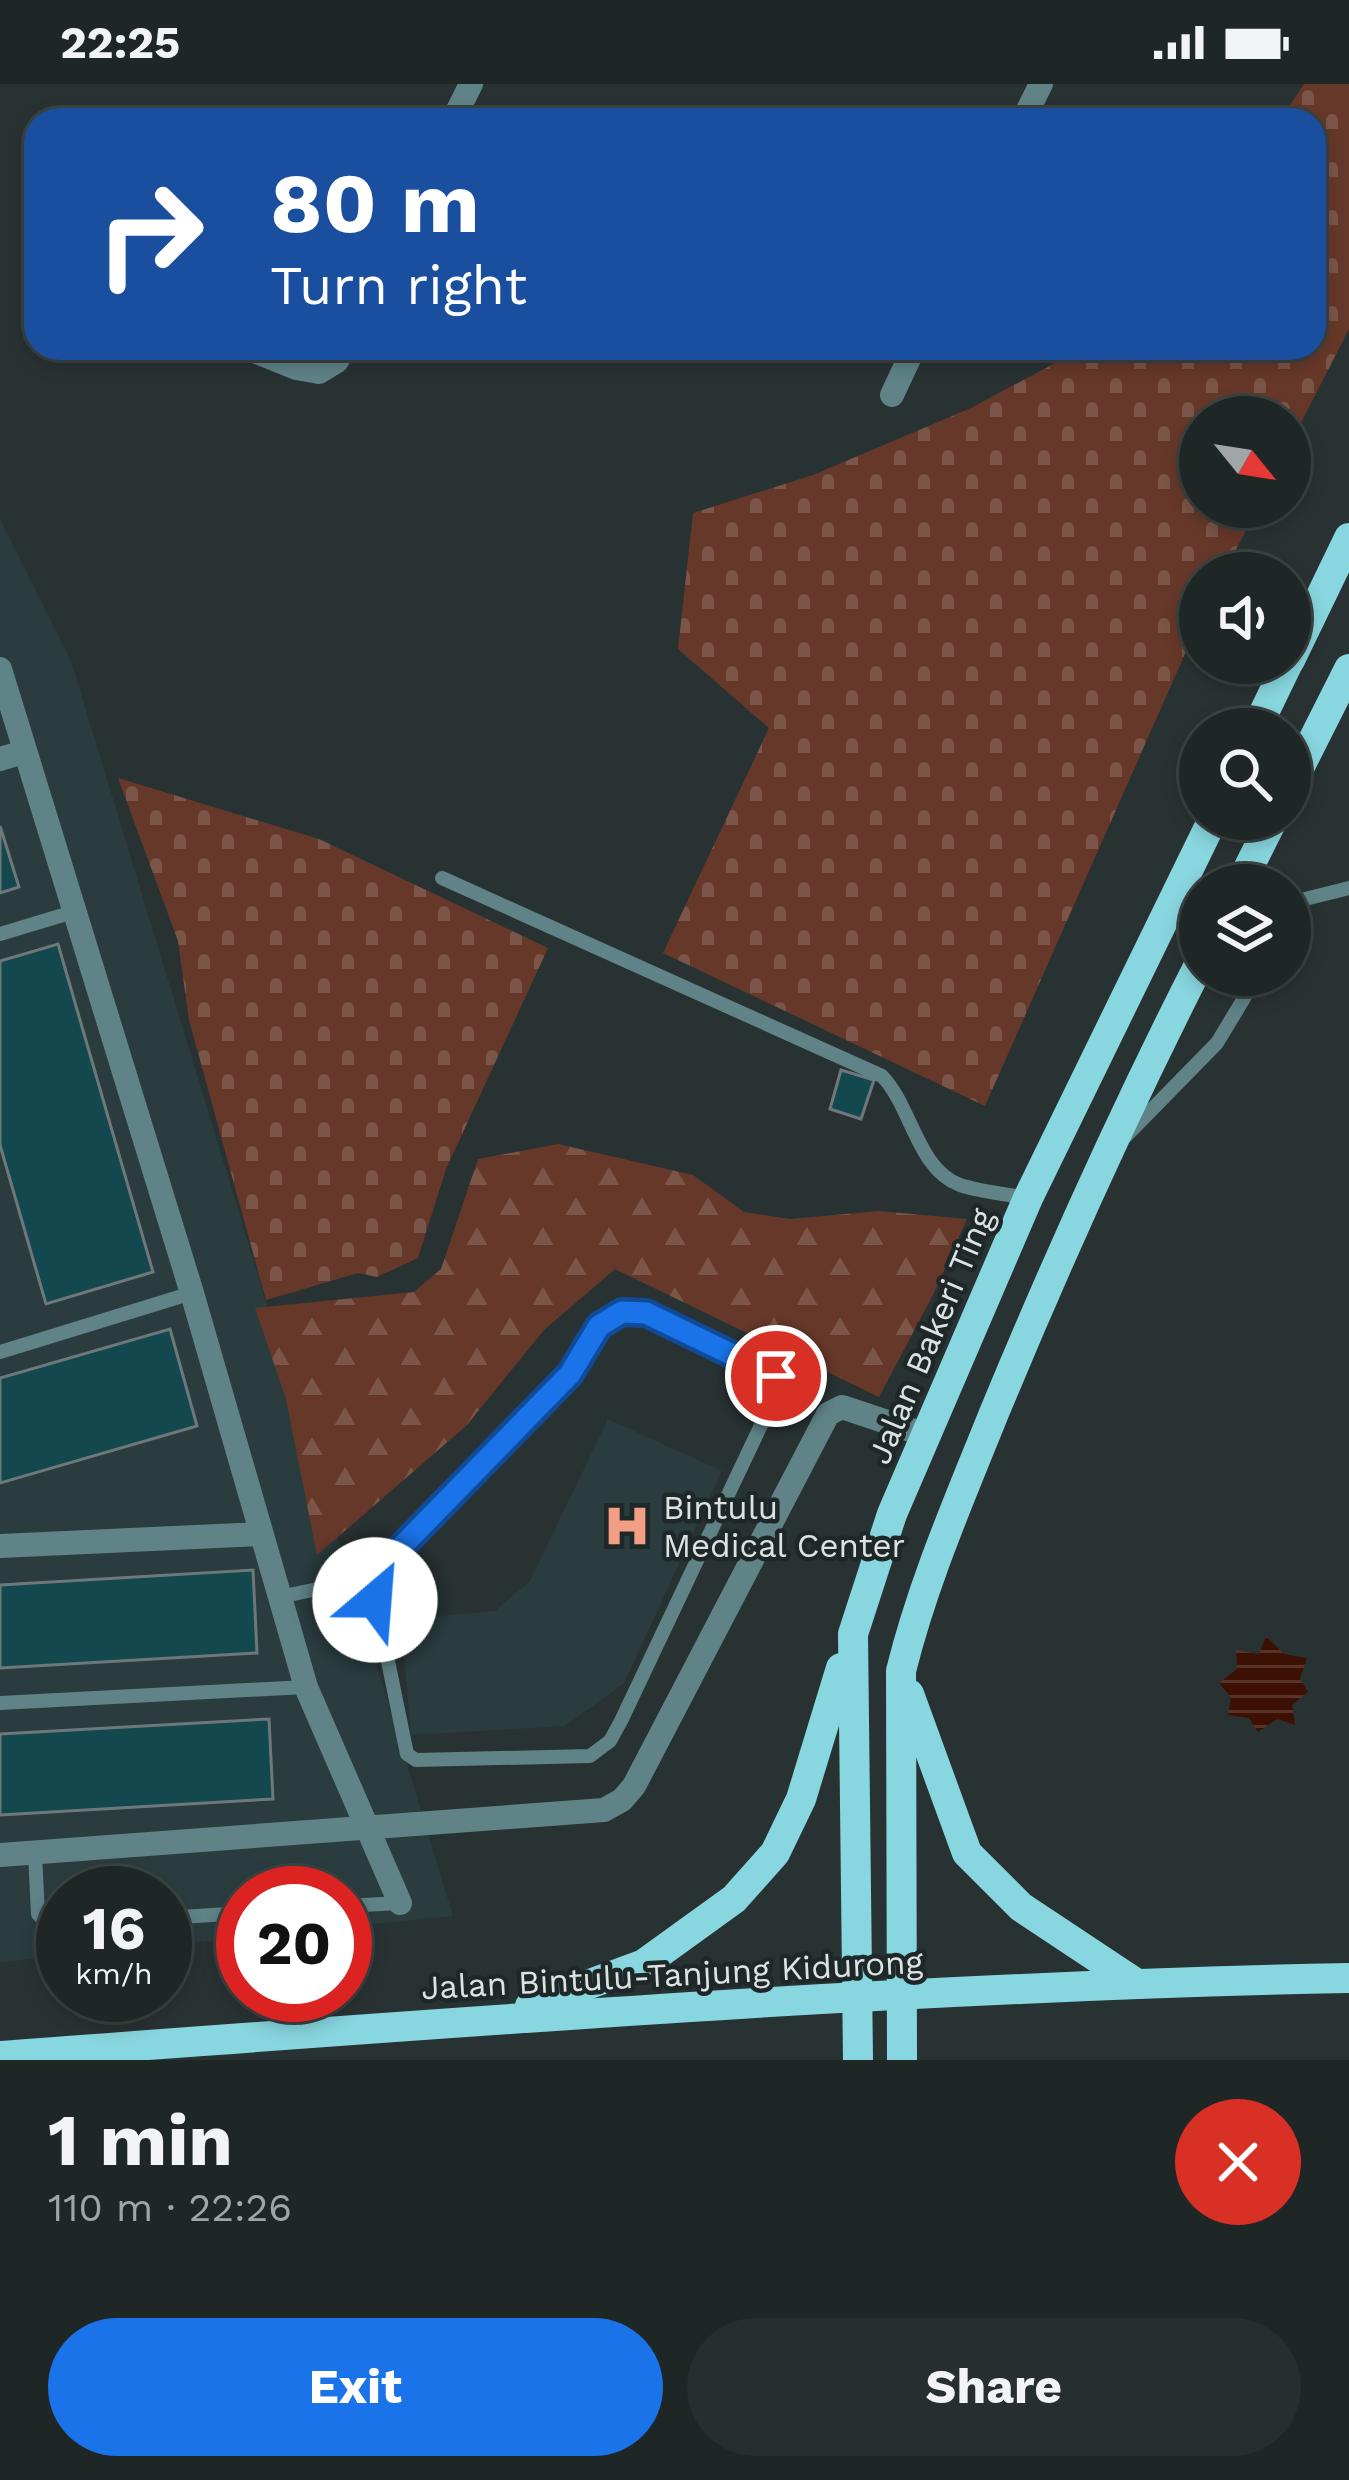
<!DOCTYPE html>
<html lang="en">
<head>
<meta charset="utf-8">
<style>
  :root { --surface:#1f2626; --page:#272e2e; --text:#f1f3f6; --muted:#a1a5a7; --line:#3c4343; --accent:#1a73e8 }
  body { margin:0; font-family:"Work Sans",sans-serif; background:var(--page); color:var(--text); height:100vh; display:flex; flex-direction:column; font-size:45px; white-space:nowrap }
  * { box-sizing:border-box; margin:0 }
  p { font-size:39px; color:var(--muted) }
  .icon { flex:none; width:66px; height:66px; fill:none; stroke:currentColor; stroke-width:2; stroke-linecap:round; stroke-linejoin:round }
  .map { position:relative; height:1976px; overflow:hidden }
  .panel { display:flex; flex-direction:column; background:var(--surface); flex:1 }
  .panel>* { flex:none }
  .guide { position:absolute; left:24px; top:24px; width:1302px; height:252px; border-radius:36px; box-shadow:0 6px 18px #0003,0 0 0 3px var(--line); background:#1a4fa0; color:#fff; overflow:hidden }
  .needle { width:78px; rotate:120deg }
  .buttons { position:absolute; left:1179px; top:312px; display:grid; gap:24px }
  .buttons a { display:grid; place-items:center; width:132px; height:132px; border-radius:50%; background:var(--surface); box-shadow:0 6px 18px #0003,0 0 0 3px var(--line); font-size:60px }
  .speed { position:absolute; left:36px; top:1782px; display:flex; gap:24px; font-size:60px; font-weight:700; text-align:center }
  .speed>* { display:grid; place-content:center; width:156px; height:156px; border-radius:50%; background:var(--surface); box-shadow:0 6px 18px #0003,0 0 0 3px var(--line); line-height:1 }
  .speed small { font-size:30px; font-weight:400 }
  .speed .limit { border:18px solid #d22; background:#fff; color:#111 }
  .pin { position:absolute; display:grid; place-items:center; width:102px; height:102px; color:#fff; margin:-51px; border:6px solid #fff; border-radius:50%; box-shadow:0 3px 12px #0007 }
  .me { position:absolute; width:132px; margin:-66px; rotate:27deg; stroke-linejoin:round; filter:drop-shadow(0 0 9px #0008) }
  .turn { display:flex; align-items:center; gap:42px; height:252px; padding:0 48px; font-size:54px }
  .turn .icon { width:156px; height:156px; stroke-width:2.5 }
  .turn b { display:block; font-size:84px; line-height:102px }
  .round { display:grid; place-items:center; flex:none; width:126px; height:126px; border-radius:63px; background:var(--page) }
  .overview { display:flex; align-items:center; justify-content:space-between; height:204px; padding:0 48px }
  h1 { font-size:72px; font-weight:700; line-height:90px }
  .cta { display:flex; gap:24px; margin-top:auto; padding:24px 48px }
  .cta a { flex:1; height:138px; border-radius:72px; background:var(--accent); color:#fff; font-size:48px; font-weight:700; line-height:138px; text-align:center }
  .cta a+a { background:var(--page); color:var(--text) }
  .status { display:flex; justify-content:space-between; align-items:center; height:84px; padding:0 60px; background:var(--surface); direction:ltr }
  .status svg { height:33px; fill:currentColor }
  .map>svg:first-child { display:block }
  .built { fill:#2a3c3e }
  .forest { fill:url(#forest-firs) }
  .cemetery { fill:url(#cemetery-stones) }
  .water { fill:url(#water-rules) }
  .building { fill:#13484e; stroke:#6e787a; stroke-width:3 }
  .lines { fill:none; stroke-linecap:round; stroke-linejoin:round }
  .lane { stroke:#5f8387; stroke-width:14 }
  .street { stroke:#5f8387; stroke-width:24 }
  .primary { stroke:#88d6df; stroke-width:30 }
  .route-casing { stroke:#114b97; stroke-width:30 }
  .route { stroke:#1a73e8; stroke-width:21 }
  .labels { text-anchor:middle; stroke-width:9; stroke-linejoin:round; paint-order:stroke }
  .street-label { font-size:33px; fill:#dde3e4; stroke:#1f2829 }
  .poi-label { font-size:33px; fill:#dde3e4; stroke:#1f2829; text-anchor:start }
</style>
</head>
<body>
<div class="status"><b>22:25</b><svg viewBox="0 0 49 12"><path d="M0 12V9h3v3zM5 12V6h3v6zM10 12V3h3v9zM15 12V0h3v12zM26 1h20v11H26zM47 4h2v5h-2z"/></svg></div>
<div class="map">
<svg width="1349" height="1976" viewBox="0 0 1349 1976">
  <defs>
    <pattern id="forest-firs" width="22" height="20" patternUnits="userSpaceOnUse" patternTransform="scale(3)"><rect width="22" height="20" fill="#663829"/><path d="M5 1l3.5 6h-7zM16 11l3.5 6h-7z" fill="#7b5548"/></pattern>
    <pattern id="cemetery-stones" width="16" height="16" patternUnits="userSpaceOnUse" patternTransform="scale(3)"><rect width="16" height="16" fill="#663829"/><path d="M2 7V4a2 2 0 0 1 4 0v3zM10 15v-3a2 2 0 0 1 4 0v3z" fill="#7b5548"/></pattern>
    <pattern id="water-rules" width="6" height="5" patternUnits="userSpaceOnUse" patternTransform="scale(3)"><rect width="6" height="5" fill="#3c1003"/><path d="M0 2.5h6" fill="none" stroke="#583328"/></pattern>
  </defs>
  <rect width="100%" height="100%" fill="#293233"/>
  <g class="built">
    <polygon points="0,435 71,577 453,1832 345,1843 345,1809 243,1809 243,1854 165,1861 165,1809 63,1809 63,1872 0,1878"/>
    <polygon points="608,1335 722,1387 624,1599 565,1642 411,1651 401,1536 495,1527 530,1497"/>
  </g>
  <polygon class="forest" points="558,1060 693,1091 744,1128 790,1135 879,1127 967,1135 935,1207 879,1313 615,1185 544,1246 466,1342 317,1471 286,1315 255,1224 414,1208 441,1185 478,1075"/>
  <g class="cemetery">
    <polygon points="1304,0 1349,0 1349,245 1290,360 1290,333 1200,333 1200,423 1258,423 1224,489 1200,489 1200,536 985,1022 663,869 769,644 678,565 693,429 813,391 971,324 1083,264 1314,264 1314,36 1280,36"/>
    <polygon points="118,694 319,755 548,864 446,1085 418,1174 377,1193 358,1189 266,1216 189,936 178,857"/>
  </g>
  <polygon class="water" points="1266,1552 1284,1570 1307,1574 1300,1595 1308,1608 1292,1621 1295,1641 1277,1635 1258,1648 1249,1634 1228,1631 1231,1613 1219,1599 1237,1585 1236,1566 1259,1570"/>
  <g class="building">
    <polygon points="0,742 19,803 0,809"/>
    <polygon points="58,860 153,1188 46,1220 0,1061 0,877"/>
    <polygon points="841,986 874,996 861,1035 830,1025"/>
    <polygon points="170,1245 197,1342 0,1399 0,1294"/>
    <polygon points="253,1486 257,1569 0,1584 0,1501"/>
    <polygon points="269,1635 273,1715 0,1731 0,1650"/>
  </g>
  <g class="lines">
    <g class="lane">
      <path d="M 442,794 L 882,992 C 912,1023 917,1085 960,1101 C 981,1108 1006,1110 1028,1114"/>
      <polyline points="1290,839 1305,815 1349,804"/>
      <polyline points="0,850 73,828"/>
      <polyline points="1125,1053 1217,959 1258,891"/>
      <polyline points="0,1268 192,1209"/>
      <polyline points="279,1513 371,1494 407,1670 416,1676 590,1672 610,1657 621,1637 781,1299 776,1292 646,1229 622,1228 599,1242 570,1290 371,1494"/>
      <polyline points="0,1619 306,1603"/>
      <polyline points="35,1770 38,1830 45,1837 63,1840"/>
      <polyline points="345,1822 400,1819"/>
      <polyline points="165,1834 243,1829"/>
    </g>
    <g class="street">
      <polyline points="453,36 471,0"/>
      <polyline points="1023,36 1041,0"/>
      <polyline points="247,264 296,284 319,288 337,277 343,264"/>
      <polyline points="892,311 914,264"/>
      <polyline points="0,585 192,1209 306,1603 400,1819"/>
      <polyline points="0,675 24,668"/>
      <polyline points="0,1462 260,1450"/>
      <polyline points="0,1771 604,1726 622,1716 634,1702 828,1330 842,1323 926,1351"/>
    </g>
    <g class="primary">
      <polyline points="1290,576 1349,454"/>
      <polyline points="1256,645 1288,579"/>
      <polyline points="1290,702 1349,585"/>
      <polyline points="1240,801 1273,735"/>
      <polyline points="909,1610 967,1769 1021,1823 1134,1898"/>
      <polyline points="530,1922 644,1880 734,1815 775,1769 801,1715 841,1584"/>
      <path d="M 0,1972 C 449,1939 899,1903 1349,1894"/>
      <polyline points="858,1976 853,1550 892,1430 1028,1114 1213,735"/>
      <path d="M 902,1976 L 901,1587 C 923,1498 960,1414 994,1329 C 1057,1177 1125,1026 1200,879"/>
    </g>
  </g>
  <g class="lines">
    <defs>
      <polyline id="route" points="375,1516 371,1494 570,1290 599,1242 622,1228 646,1229 776,1292"/>
    </defs>
    <use href="#route" class="route-casing"/>
    <use href="#route" class="route"/>
  </g>
  <defs>
    <symbol id="hospital-bare" viewBox="-9 -9 18 18"><path d="M-5-5h3v3.5h4V-5h3V5h-3V1.5h-4V5h-3Z" fill="#f39f85" stroke="#1f2829" stroke-width="2.5" paint-order="stroke"/></symbol>
  </defs>
  <g fill-rule="evenodd">
    <use href="#hospital-bare" x="594" y="1409" width="66" height="66"/>
  </g>
  <g class="labels">
    <g class="street-label">
      <text transform="translate(930 1252) rotate(-67)" y="12">Jalan Bakeri Ting</text>
      <text transform="translate(672 1890) rotate(-3)" y="12">Jalan Bintulu-Tanjung Kidurong</text>
    </g>
    <g class="poi-label">
      <text x="663" y="1435">Bintulu<tspan x="663" dy="38">Medical Center</tspan></text>
    </g>
  </g>
</svg>
<div class="buttons">
<a><svg class="needle" viewBox="-14 -14 28 28"><path d="M0-13l5 13h-10z" fill="#e53935"/><path d="M0 13l5-13h-10z" fill="#a1a5a7"/></svg></a>
<a><svg class="icon" aria-label="sound" viewBox="0 0 24 24"><path d="M4 9h4l5-4v14l-5-4H4zM17 9q2 3 0 6"/></svg></a>
<a><svg class="icon" aria-label="search" viewBox="0 0 24 24"><circle cx="10" cy="10" r="6"/><path d="M15 15l6 6"/></svg></a>
<a><svg class="icon" aria-label="layers" viewBox="0 0 24 24"><path d="M12 4l9 5-9 5-9-5zM3 14l9 5 9-5"/></svg></a>
</div>
<div class="speed"><div>16<small>km/h</small></div><div class="limit">20</div></div>
<div class="pin" style="left:776px;top:1292px;background:#d93025"><svg class="icon" aria-label="arrive" viewBox="0 0 24 24"><path d="M6 21V4h12l-3 4 3 4H6"/></svg></div>
<svg class="me" style="left:375px;top:1516px" viewBox="-20 -20 40 40"><circle r="19" fill="#fff"/><path d="M0-13L10 11 0 6-10 11z" fill="#1a73e8"/></svg>
<div class="guide">
<div class="turn"><svg class="icon" aria-label="right" viewBox="0 0 24 24"><path d="M7 20v-9h11M14 6l5 5-5 5"/></svg><div><b>80 m</b>Turn right</div></div>
</div>
</div>
<section class="panel">
<div class="overview"><div><h1>1 min</h1><p>110 m · 22:26</p></div><a class="round" style="background:#d93025;color:#fff"><svg class="icon" aria-label="close" viewBox="0 0 24 24"><path d="M6 6l12 12M18 6L6 18"/></svg></a></div>
<div class="cta"><a>Exit</a><a>Share</a></div>
</section>
</body>
</html>
